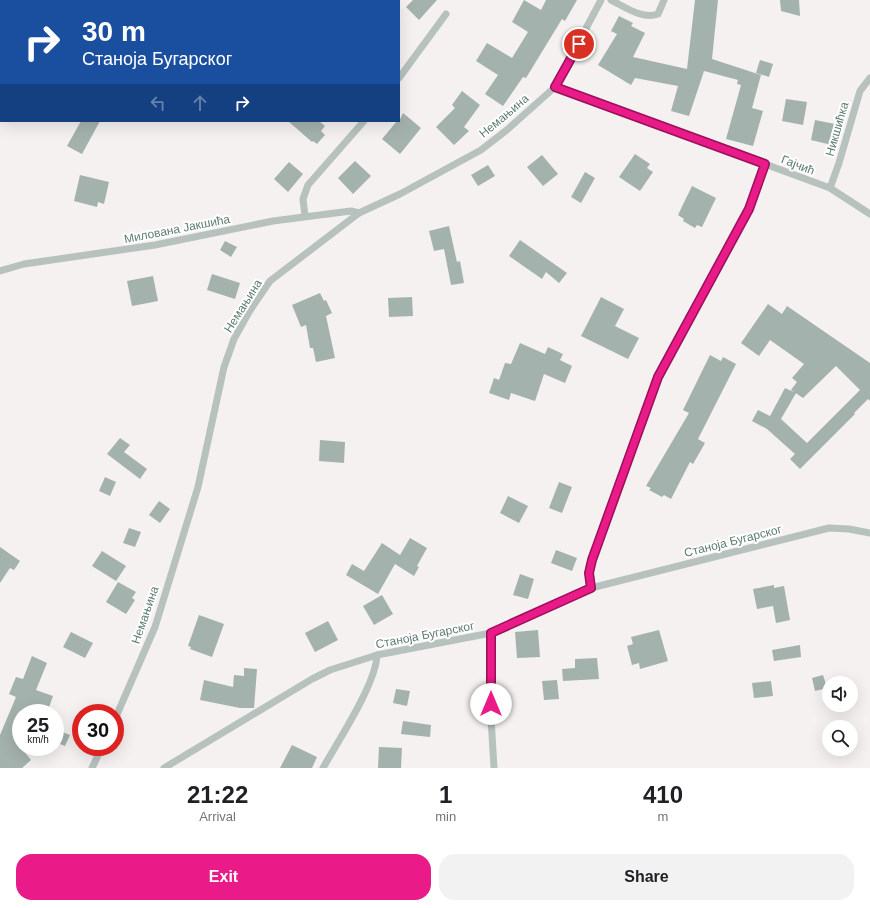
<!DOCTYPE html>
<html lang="en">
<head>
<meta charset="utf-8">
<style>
  :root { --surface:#fff; --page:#f2f2f2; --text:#202124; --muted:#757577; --accent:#ea1a89 }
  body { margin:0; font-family:Helvetica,sans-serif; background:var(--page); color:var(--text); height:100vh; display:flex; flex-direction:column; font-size:15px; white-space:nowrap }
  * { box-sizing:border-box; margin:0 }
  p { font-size:13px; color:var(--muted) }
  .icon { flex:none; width:22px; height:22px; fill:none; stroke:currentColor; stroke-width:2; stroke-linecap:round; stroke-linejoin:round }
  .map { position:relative; height:768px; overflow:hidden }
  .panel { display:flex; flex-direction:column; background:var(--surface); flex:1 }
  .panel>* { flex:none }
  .hud { position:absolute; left:0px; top:0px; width:400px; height:122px; box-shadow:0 4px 16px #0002; background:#1a4fa0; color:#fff; overflow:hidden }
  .tools { position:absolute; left:822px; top:676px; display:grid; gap:8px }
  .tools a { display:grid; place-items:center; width:36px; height:36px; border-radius:50%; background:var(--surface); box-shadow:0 4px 16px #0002; font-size:20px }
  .speed { position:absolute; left:12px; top:704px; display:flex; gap:8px; font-size:20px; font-weight:700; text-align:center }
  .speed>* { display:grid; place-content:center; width:52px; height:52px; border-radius:50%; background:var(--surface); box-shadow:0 4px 16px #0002; line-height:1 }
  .speed small { font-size:10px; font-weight:400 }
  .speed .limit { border:6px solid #d22; background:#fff; color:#111 }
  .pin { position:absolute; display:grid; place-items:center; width:34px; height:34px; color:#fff; margin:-17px; border:2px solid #fff; border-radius:50%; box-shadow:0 1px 4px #0007 }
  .me { position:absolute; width:44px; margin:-22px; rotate:0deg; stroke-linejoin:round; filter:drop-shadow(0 0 3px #0008) }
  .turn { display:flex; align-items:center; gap:14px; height:84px; padding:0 16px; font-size:18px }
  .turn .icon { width:52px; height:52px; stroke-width:2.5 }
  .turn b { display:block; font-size:28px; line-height:34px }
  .lanes { display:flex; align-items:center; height:38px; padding:0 16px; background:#0003; justify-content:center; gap:20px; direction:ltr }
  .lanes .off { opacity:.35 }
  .eta { display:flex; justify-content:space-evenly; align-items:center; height:68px; text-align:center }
  .eta b { font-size:24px; font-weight:700; line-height:28px }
  .action { display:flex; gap:8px; margin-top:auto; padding:8px 16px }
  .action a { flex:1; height:46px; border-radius:16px; background:var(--accent); color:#fff; font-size:16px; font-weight:700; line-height:46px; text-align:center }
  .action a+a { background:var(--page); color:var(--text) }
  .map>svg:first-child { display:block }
  .building { fill:#a4b2ad }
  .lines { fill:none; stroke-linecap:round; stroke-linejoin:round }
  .minor { stroke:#b7c1be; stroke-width:7 }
  .route-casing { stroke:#981159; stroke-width:10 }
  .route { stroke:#ea1a89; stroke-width:7 }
  .labels { text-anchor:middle; stroke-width:4; stroke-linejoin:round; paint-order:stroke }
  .street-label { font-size:12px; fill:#5e7c73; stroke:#fff }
</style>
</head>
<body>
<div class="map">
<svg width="870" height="768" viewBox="0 0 870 768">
  <rect width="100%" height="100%" fill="#f4f1f0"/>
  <g class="building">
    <polygon points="413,0 437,0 419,20 406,7"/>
    <polygon points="524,0 541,10 546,0 577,0 565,21 562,19 526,78 523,77 503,106 485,94 498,75 476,61 487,43 512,58 528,32 512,22"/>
    <polygon points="695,0 718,0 712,59 761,75 752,108 763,111 753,146 726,139 741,85 737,84 738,80 704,71 689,116 671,111 678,86 635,78 631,85 598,65 617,34 611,31 619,16 633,23 631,26 645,33 633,57 687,69"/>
    <polygon points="780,0 799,0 800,16 781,11"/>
    <polygon points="760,60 773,64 769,77 756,73"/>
    <polygon points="462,91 480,105 464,127 469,131 454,145 436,127 455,108 452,105"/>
    <polygon points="786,99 807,102 803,125 782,121"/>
    <polygon points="403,113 421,128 400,154 382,139 397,121 399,121"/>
    <polygon points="815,120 840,125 836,146 811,140"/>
    <polygon points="81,121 100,121 82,154 67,146"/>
    <polygon points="288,121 319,121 325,126 321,131 325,135 317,144 313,141 312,142"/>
    <polygon points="635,154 650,164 647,168 653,172 640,191 619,177"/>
    <polygon points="542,155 558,174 543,186 527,167"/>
    <polygon points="355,161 371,176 353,194 338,178"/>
    <polygon points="289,162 303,174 288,192 274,179"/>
    <polygon points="488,165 495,176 478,186 471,175"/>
    <polygon points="585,172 595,178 581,203 571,197"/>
    <polygon points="80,175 109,182 104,204 98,202 97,207 74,201"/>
    <polygon points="692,186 716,198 702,227 697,225 695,228 683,221 684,219 678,215"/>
    <polygon points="449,226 457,262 460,261 464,283 451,285 444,249 434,251 429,231"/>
    <polygon points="520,240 567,273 559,283 546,272 542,279 509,256"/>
    <polygon points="225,241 237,247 231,257 220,250"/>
    <polygon points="212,274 240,283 235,299 207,290"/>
    <polygon points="153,276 158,301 132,306 127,281"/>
    <polygon points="320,293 324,301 326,300 332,313 326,316 335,358 316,362 313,348 310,348 306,325 301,327 292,305"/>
    <polygon points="412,297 413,316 389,317 388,298"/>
    <polygon points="601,297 624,309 615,326 639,338 628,359 581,336"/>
    <polygon points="768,304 782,314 787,306 870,363 870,401 868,399 854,413 855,414 800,469 790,459 795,454 767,429 752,421 758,410 770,416 785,388 796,393 781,419 807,443 860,390 836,366 803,398 791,390 797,382 792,378 804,364 770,340 759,356 741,343"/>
    <polygon points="520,343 545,354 548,347 563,354 560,360 572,366 565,383 544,374 535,401 511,393 509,400 489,393 494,378 499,380 505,363 511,364"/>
    <polygon points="710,355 721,361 723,357 736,364 698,439 705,443 693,464 690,462 671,499 664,495 662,497 649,490 651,488 646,486 689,413 683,410"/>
    <polygon points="120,438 130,445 124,452 147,469 140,479 107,454"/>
    <polygon points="320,440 345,442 344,463 319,461"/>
    <polygon points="105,477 116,482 110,496 99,491"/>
    <polygon points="559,482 572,487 562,513 549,508"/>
    <polygon points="508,496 528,506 519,523 500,513"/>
    <polygon points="159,501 170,509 160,523 149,515"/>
    <polygon points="129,528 141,532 135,547 123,543"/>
    <polygon points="410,538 427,548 417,566 419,567 414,576 395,564 378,594 346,575 352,564 364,571 382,543 400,555"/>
    <polygon points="0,547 20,561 14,570 10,568 0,583"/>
    <polygon points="556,550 577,558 572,571 551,563"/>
    <polygon points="102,551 126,566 116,581 92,566"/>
    <polygon points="520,574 534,579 528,599 513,595"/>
    <polygon points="118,582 136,592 132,598 135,600 126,614 106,602"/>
    <polygon points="774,585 774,588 784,586 790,620 776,623 773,606 757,609 753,589"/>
    <polygon points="382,595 393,614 374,625 363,606"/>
    <polygon points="199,615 224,624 212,657 190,649 191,647 188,646"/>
    <polygon points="328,621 338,640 315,652 305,633"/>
    <polygon points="538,630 540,657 517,658 515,632"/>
    <polygon points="659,630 668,661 640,669 639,663 632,665 627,646 633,644 631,637"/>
    <polygon points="71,632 93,643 85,658 63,647"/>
    <polygon points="800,645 801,657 774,661 772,650"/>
    <polygon points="32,656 47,663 36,690 53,696 47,713 17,713 21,715 21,737 18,744 31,760 22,768 0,768 0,735 16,697 9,694 16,677 23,679"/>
    <polygon points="597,658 599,679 563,681 562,669 575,668 575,659"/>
    <polygon points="244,668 257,669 254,708 240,708 200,700 204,680 233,687 234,675 244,676"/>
    <polygon points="823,675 827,688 815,691 812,678"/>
    <polygon points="557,680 559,699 544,700 542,681"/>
    <polygon points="771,681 773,696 754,698 752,683"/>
    <polygon points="396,689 410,691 407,706 393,703"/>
    <polygon points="403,721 431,725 430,737 401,734"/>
    <polygon points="55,729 70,735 65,746 55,742"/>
    <polygon points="292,745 317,757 312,768 280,768"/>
    <polygon points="379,747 402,748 401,768 378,768"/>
  </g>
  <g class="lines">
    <g class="minor">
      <path d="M 611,0 C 625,7 643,20 658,14 L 664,0"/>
      <polyline points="399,78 446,14"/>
      <polyline points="555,87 830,188 870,214"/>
      <polyline points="830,188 839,163 860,91 870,78"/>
      <polyline points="305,216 303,199 308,185 364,121"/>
      <polyline points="0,271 24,264 155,245 273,221 351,211 359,213"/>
      <polyline points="591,588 589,573 592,560 658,377 749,209 765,164"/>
      <polyline points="491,633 491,718 494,768"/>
      <polyline points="115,719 155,627 198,487 224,367 234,339 249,312 270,281 359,213 400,194 481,150 508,129 555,87 601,0"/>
      <polyline points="92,768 102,747"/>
      <polyline points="164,768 312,679 330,670 377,655 491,633 591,588 829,528 849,529 870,533"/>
      <path d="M 323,768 C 338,741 376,684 377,655"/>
    </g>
  </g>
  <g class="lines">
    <defs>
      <polyline id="route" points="491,704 491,633 591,588 589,573 592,560 658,377 749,209 765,164 555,87 579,44"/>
    </defs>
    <use href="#route" class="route-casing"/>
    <use href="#route" class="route"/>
  </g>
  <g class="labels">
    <g class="street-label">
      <text transform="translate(504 116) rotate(-40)" y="4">Немањина</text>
      <text transform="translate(837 129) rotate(-74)" y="4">Никшићка</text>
      <text transform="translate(798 165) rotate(21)" y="4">Гајчић</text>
      <text transform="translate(177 229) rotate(-11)" y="4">Милована Јакшића</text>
      <text transform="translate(243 306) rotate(-58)" y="4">Немањина</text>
      <text transform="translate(733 541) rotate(-14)" y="4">Станоја Бугарског</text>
      <text transform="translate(145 615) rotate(-71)" y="4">Немањина</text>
      <text transform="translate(425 635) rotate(-11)" y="4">Станоја Бугарског</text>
    </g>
  </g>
</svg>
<div class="tools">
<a><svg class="icon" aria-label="sound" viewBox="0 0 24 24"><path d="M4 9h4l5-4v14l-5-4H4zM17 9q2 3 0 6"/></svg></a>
<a><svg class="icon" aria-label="search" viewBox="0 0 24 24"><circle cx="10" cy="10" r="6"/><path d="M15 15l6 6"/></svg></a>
</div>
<div class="speed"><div>25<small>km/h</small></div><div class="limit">30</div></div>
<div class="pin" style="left:579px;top:44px;background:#d93025"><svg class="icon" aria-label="arrive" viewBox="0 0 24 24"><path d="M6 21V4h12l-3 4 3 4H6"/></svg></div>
<svg class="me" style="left:491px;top:704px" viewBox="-20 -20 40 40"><circle r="19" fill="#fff"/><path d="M0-13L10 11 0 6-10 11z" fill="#ea1a89"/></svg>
<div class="hud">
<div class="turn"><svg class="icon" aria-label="right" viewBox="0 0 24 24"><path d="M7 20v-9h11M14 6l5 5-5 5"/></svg><div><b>30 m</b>Станоја Бугарског</div></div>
<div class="lanes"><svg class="icon off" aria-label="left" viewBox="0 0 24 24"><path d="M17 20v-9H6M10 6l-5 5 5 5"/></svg><svg class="icon off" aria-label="ahead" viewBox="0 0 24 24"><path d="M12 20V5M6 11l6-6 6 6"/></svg><svg class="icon" aria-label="right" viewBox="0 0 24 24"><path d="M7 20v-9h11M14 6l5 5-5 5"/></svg></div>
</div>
</div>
<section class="panel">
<div class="eta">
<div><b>21:22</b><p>Arrival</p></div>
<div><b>1</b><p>min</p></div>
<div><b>410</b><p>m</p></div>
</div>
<div class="action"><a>Exit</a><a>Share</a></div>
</section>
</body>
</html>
